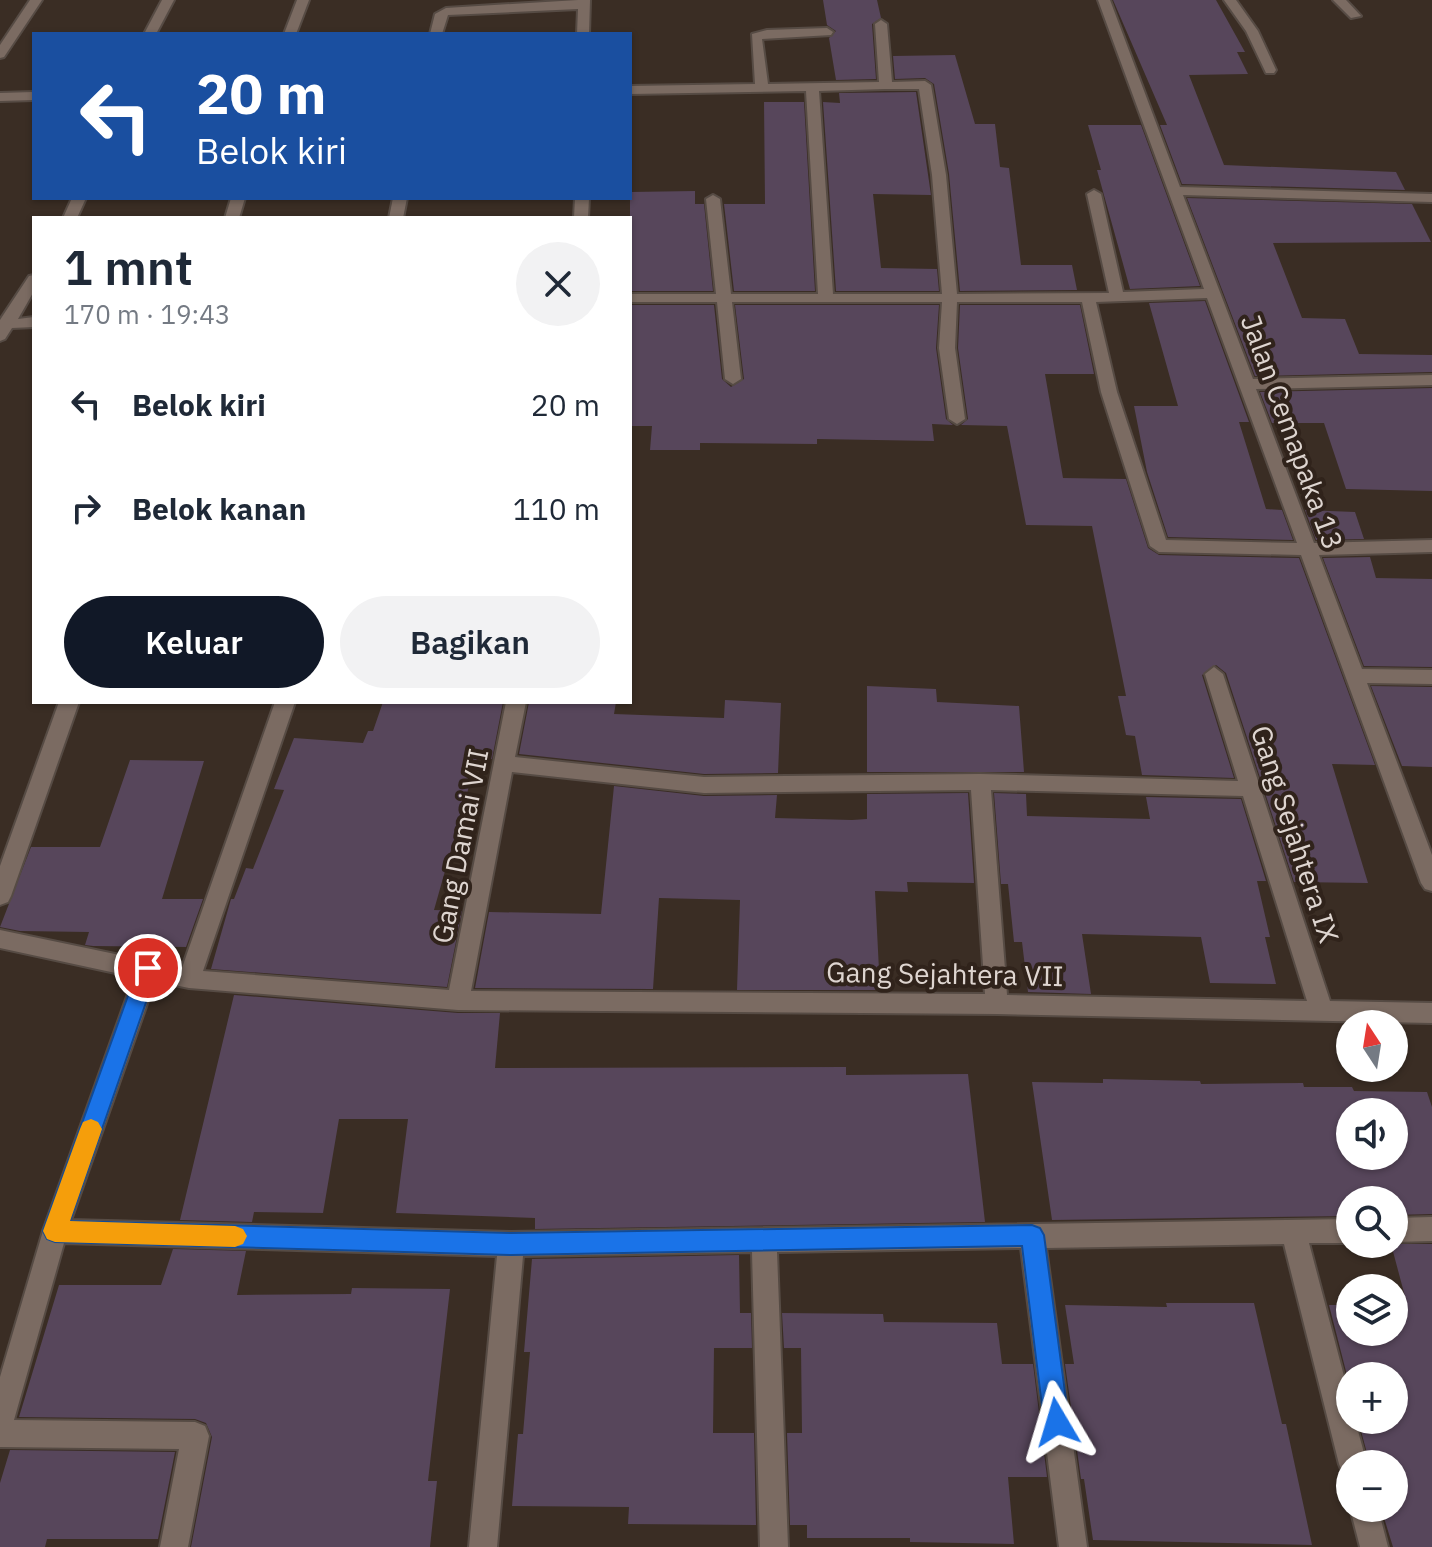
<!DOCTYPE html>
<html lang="id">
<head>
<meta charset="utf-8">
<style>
  :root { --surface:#fff; --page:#f2f2f3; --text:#1f2937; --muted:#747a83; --accent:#111827 }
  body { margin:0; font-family:"IBM Plex Sans",sans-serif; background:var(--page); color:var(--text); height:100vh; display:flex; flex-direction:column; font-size:30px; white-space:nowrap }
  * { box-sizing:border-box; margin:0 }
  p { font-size:26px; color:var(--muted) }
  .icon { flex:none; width:44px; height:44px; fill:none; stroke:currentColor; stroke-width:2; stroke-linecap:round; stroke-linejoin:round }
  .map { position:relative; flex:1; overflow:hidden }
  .sheet { position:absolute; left:32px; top:216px; width:600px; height:488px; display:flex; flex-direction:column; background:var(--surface); border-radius:0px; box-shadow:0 2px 6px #0004 }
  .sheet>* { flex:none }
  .banner { position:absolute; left:32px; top:32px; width:600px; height:168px; border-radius:0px; box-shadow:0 2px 6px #0004; background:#1a4fa0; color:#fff; overflow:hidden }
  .needle { width:52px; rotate:348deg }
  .buttons { position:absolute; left:1336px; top:1010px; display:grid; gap:16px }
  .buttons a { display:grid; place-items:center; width:72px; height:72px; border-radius:50%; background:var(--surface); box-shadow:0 2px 6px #0004; font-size:40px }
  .pin { position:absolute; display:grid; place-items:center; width:68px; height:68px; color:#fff; margin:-34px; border:4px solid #fff; border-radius:50%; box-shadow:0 2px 8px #0007 }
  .me { position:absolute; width:88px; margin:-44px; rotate:353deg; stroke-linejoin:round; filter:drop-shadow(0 0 6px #0008) }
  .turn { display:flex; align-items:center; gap:28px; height:168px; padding:0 32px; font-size:36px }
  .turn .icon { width:104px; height:104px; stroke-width:2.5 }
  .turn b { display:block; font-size:56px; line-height:68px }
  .round { display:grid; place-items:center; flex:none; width:84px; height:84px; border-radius:42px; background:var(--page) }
  .summary { display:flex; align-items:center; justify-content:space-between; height:136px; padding:0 32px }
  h1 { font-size:48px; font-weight:600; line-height:60px }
  .cta { display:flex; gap:16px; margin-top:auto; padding:16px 32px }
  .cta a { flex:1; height:92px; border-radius:48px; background:var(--accent); color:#fff; font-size:32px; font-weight:600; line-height:92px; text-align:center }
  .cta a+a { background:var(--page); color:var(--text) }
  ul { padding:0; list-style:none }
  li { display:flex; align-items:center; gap:24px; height:104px; padding:0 32px }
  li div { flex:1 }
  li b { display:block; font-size:30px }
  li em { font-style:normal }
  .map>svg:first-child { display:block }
  .building { fill:#57465b; fill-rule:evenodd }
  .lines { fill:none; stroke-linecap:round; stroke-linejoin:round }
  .street-casing { stroke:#564b44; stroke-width:4 }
  .street { fill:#7b6b62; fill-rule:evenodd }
  .route { fill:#1a73e8; stroke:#114b97; stroke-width:2 }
  .slow { fill:#f59e0b }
  .labels { text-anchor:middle; stroke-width:8; stroke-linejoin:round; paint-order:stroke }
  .street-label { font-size:28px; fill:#ded5d0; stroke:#30231b }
</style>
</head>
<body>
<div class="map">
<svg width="1432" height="1547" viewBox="0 0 1432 1547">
  <rect width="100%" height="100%" fill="#3a2d24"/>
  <g class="building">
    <polygon points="823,0 877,0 881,18 872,24 876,79 836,80 829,38 836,31 827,25"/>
    <polygon points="1113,0 1216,0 1245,52 1237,52 1248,74 1189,75 1224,165 1396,172 1405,190 1182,184 1160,125 1167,125"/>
    <polygon points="955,55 975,124 995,124 1000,167 1009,168 1021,265 1072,265 1077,290 960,291 949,174 934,84 925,78 895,79 893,56"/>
    <polygon points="916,92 931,195 873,194 881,268 937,269 939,291 836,291 823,102 840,103 839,93"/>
    <polygon points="764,102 804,102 815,291 734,291 724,204 765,204"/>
    <polygon points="1088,125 1141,125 1200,286 1130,289 1097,170 1101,170"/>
    <polygon points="695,191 695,204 704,204 713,291 630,291 630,192"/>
    <polygon points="1187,198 1412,204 1431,242 1273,243 1302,318 1345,319 1359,354 1432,355 1432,372 1255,376"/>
    <polygon points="1205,301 1249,422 1239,422 1266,509 1282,510 1293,540 1168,537 1147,472 1134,406 1178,406 1149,303"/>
    <polygon points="630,305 714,305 722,379 731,387 744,379 735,305 939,305 936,348 946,419 953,425 932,424 934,441 817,439 817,444 700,443 700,450 650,450 652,426 630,426"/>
    <polygon points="960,305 1080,305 1094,374 1045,374 1063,478 1126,479 1148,548 1159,555 1299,558 1375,765 1332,764 1368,883 1294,882 1226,673 1216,665 1202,675 1234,778 1142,775 1135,736 1126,735 1118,696 1126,696 1092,526 1026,525 1007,426 961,425 968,419 958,348"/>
    <polygon points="1432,388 1432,491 1346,489 1324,423 1272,423 1260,392"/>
    <polygon points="1305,510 1355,512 1364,539 1316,540"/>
    <polygon points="1370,557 1376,578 1432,579 1432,667 1364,666 1323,558"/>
    <polygon points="867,686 936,689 937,702 1019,706 1024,772 867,772"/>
    <polygon points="1371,686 1432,687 1432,767 1402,766"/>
    <polygon points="725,700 781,703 778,773 704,774 519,754 529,702 616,702 614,714 724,718"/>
    <polygon points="383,702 503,702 492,759 477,758 434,910 462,911 447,987 211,969 231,899 234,899 246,868 253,869 284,790 274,789 294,738 363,743 368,731 373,731"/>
    <polygon points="130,760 204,761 162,899 203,899 186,947 93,946 85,945 89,932 20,931 0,927 31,847 100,847"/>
    <polygon points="614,786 704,796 777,795 775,818 852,820 867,819 867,794 968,793 974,883 907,882 908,892 875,891 880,990 737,990 740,900 659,898 653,989 475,988 489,912 601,914"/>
    <polygon points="994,793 1026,794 1027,816 1150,819 1146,797 1241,799 1266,881 1257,881 1270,937 1265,937 1276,984 1210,983 1201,937 1082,934 1091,994 1028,992 1022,942 1014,942 1008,884 1001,884"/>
    <polygon points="234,995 458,1013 500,1013 495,1068 846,1067 846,1075 968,1074 985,1222 535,1229 535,1218 396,1213 408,1119 339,1119 323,1213 254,1212 252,1222 180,1220"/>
    <path d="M 1103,1079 L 1200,1081 L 1201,1084 L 1303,1083 L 1304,1087 L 1352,1087 L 1354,1091 L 1427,1092 L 1432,1107 L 1432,1214 L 1394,1215 L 1394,1200 L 1350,1200 L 1350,1216 L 1052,1220 L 1032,1082 L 1103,1083 ZM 1350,1112 L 1394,1112 L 1394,1156 L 1350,1156 Z"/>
    <polygon points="1391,1244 1432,1244 1432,1547 1393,1547 1381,1508 1394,1508 1394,1464 1370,1464 1358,1420 1394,1420 1394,1376 1350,1376 1350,1387 1329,1305 1350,1305 1350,1332 1394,1332 1394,1304 1407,1304"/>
    <polygon points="173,1249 246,1251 237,1295 351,1294 352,1288 450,1289 428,1481 437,1481 430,1547 191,1547 212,1437 206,1423 195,1419 19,1417 59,1285 161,1285"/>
    <polygon points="739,1255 740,1313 751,1313 752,1348 714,1348 713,1433 754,1433 756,1525 628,1524 629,1507 512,1506 518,1434 523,1434 530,1352 524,1352 532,1259"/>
    <polygon points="1166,1303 1254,1303 1282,1424 1286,1424 1312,1545 1093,1540 1084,1479 1081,1479 1065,1364 1074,1364 1065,1305 1167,1307"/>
    <polygon points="782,1313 883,1314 884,1322 997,1323 1002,1364 1033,1364 1047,1477 1008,1477 1014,1544 910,1542 910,1538 807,1538 807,1525 790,1525 787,1433 802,1433 801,1348 784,1348"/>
    <polygon points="10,1450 175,1452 158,1539 47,1539 45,1547 0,1547 0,1483"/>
  </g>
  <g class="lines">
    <defs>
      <g id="street">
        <polygon points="30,0 42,0 4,57 0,58 0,45"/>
        <polygon points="162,0 174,0 156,34 144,34"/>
        <polygon points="297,0 309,0 296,34 284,34"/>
        <polygon points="578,0 590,0 589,34 577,34 578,9 448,15 442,34 430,34 435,14 446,8"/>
        <path d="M 1098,0 L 1110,0 L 1180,187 L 1432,194 L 1432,202 L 1183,195 L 1253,379 L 1432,375 L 1432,385 L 1256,389 L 1314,543 L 1432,540 L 1432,552 L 1319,555 L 1362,669 L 1432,670 L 1432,684 L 1367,683 L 1432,855 L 1432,891 L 1425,889 L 1421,883 L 1301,555 L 1159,552 L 1150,546 L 1101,392 L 1082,302 L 957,302 L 955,348 L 965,419 L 957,424 L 949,419 L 939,348 L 942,302 L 732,302 L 741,379 L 733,384 L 725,379 L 717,302 L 630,302 L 630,294 L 716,294 L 706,199 L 713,195 L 720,199 L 731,294 L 818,294 L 806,91 L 630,94 L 630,86 L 755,84 L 752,34 L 767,30 L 827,28 L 833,32 L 831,35 L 762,39 L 768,84 L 879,82 L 875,24 L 881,20 L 887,24 L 892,82 L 925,81 L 931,85 L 946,175 L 957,294 L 1109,293 L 1087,194 L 1094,190 L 1101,194 L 1123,292 L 1204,289 ZM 885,89 L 919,89 L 932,175 L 942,294 L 833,294 L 819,91 ZM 1207,298 L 1297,543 L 1166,540 L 1117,392 L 1096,302 Z"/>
        <polygon points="1224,0 1236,0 1258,31 1276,70 1274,73 1266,73 1246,31"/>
        <polygon points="1333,0 1346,0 1361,16 1351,18"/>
        <polygon points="34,92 34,100 0,101 0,93"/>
        <polygon points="72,198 86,198 77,218 63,218"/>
        <polygon points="231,198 245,198 239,218 225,218"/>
        <polygon points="393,198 407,198 403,218 389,218"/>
        <polygon points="575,198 589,198 588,218 574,218"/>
        <polygon points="34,275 34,291 18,319 34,317 34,327 12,328 5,339 0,341 0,320 29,276"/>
        <path d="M 1214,667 L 1223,674 L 1330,1001 L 1432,1003 L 1432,1023 L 997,1014 L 458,1010 L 189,988 L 155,981 L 71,1220 L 511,1232 L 1350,1219 L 1350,1243 L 1309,1243 L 1350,1399 L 1350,1420 L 1355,1420 L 1367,1464 L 1350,1464 L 1350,1477 L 1343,1474 L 1339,1464 L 1284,1244 L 1046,1248 L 1087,1547 L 1059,1547 L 1021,1248 L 777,1252 L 788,1547 L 760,1547 L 752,1252 L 523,1256 L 497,1547 L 469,1547 L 497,1256 L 64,1243 L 14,1420 L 195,1422 L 205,1426 L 209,1436 L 188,1547 L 160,1547 L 179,1449 L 0,1447 L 0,1377 L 43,1231 L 134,977 L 0,948 L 0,930 L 182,968 L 275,702 L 295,702 L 203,971 L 449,990 L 506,702 L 526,702 L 515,757 L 704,777 L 980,774 L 1238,781 L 1205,674 ZM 512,772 L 704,793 L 971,790 L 985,994 L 471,991 ZM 991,790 L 1243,796 L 1307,1001 L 1007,995 Z"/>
        <polygon points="59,702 79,702 11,896 8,902 0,905 0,866"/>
        <polygon points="1432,1217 1432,1241 1394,1242 1394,1218"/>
        <polygon points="1350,1508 1378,1508 1388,1547 1360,1547"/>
      </g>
    </defs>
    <use href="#street" class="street-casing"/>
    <use href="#street" class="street"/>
  </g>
  <polygon class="route" points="148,960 155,962 158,968 70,1221 511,1233 1032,1225 1040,1228 1044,1235 1069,1422 1065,1431 1057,1435 1048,1431 1044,1422 1022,1246 511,1255 55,1242 47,1239 43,1231 138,968 140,962"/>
  <polygon class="slow" points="91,1119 98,1122 102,1129 70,1221 235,1226 243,1229 247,1236 243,1244 235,1247 55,1242 47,1239 43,1231 80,1129 83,1122"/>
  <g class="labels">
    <g class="street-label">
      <text transform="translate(1292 432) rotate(70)" y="10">Jalan Cemapaka 13</text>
      <text transform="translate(1295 834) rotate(72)" y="10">Gang Sejahtera IX</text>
      <text transform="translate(460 846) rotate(-79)" y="10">Gang Damai VII</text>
      <text transform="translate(945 974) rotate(1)" y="10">Gang Sejahtera VII</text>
    </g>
  </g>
</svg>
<div class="buttons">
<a><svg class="needle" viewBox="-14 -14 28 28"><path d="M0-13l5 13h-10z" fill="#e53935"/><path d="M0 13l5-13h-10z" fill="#747a83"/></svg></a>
<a><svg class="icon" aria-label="sound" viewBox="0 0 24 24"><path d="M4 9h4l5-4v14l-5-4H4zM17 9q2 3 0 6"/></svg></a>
<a><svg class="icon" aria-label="search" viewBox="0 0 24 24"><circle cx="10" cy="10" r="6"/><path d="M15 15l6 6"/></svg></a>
<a><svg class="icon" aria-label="layers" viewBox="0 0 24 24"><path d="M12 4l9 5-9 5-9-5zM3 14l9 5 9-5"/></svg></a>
<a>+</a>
<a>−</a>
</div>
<div class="pin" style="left:148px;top:968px;background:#d93025"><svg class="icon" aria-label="arrive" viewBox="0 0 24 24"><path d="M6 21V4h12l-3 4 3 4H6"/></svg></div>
<svg class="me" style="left:1057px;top:1422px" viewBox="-20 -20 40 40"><path d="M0-17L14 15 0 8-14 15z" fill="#1a73e8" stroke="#fff" stroke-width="4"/></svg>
<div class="banner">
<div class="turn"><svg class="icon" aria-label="left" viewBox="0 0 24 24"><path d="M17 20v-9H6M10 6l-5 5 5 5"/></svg><div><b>20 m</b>Belok kiri</div></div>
</div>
<section class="sheet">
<div class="summary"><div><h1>1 mnt</h1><p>170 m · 19:43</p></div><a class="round"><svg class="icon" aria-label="close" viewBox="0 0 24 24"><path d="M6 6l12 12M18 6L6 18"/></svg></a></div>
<ul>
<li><svg class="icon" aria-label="left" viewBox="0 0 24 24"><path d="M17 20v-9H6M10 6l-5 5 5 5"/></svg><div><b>Belok kiri</b></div><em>20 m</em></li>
<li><svg class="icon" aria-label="right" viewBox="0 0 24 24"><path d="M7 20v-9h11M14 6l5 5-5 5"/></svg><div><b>Belok kanan</b></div><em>110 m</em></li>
</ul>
<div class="cta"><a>Keluar</a><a>Bagikan</a></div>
</section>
</div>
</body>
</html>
